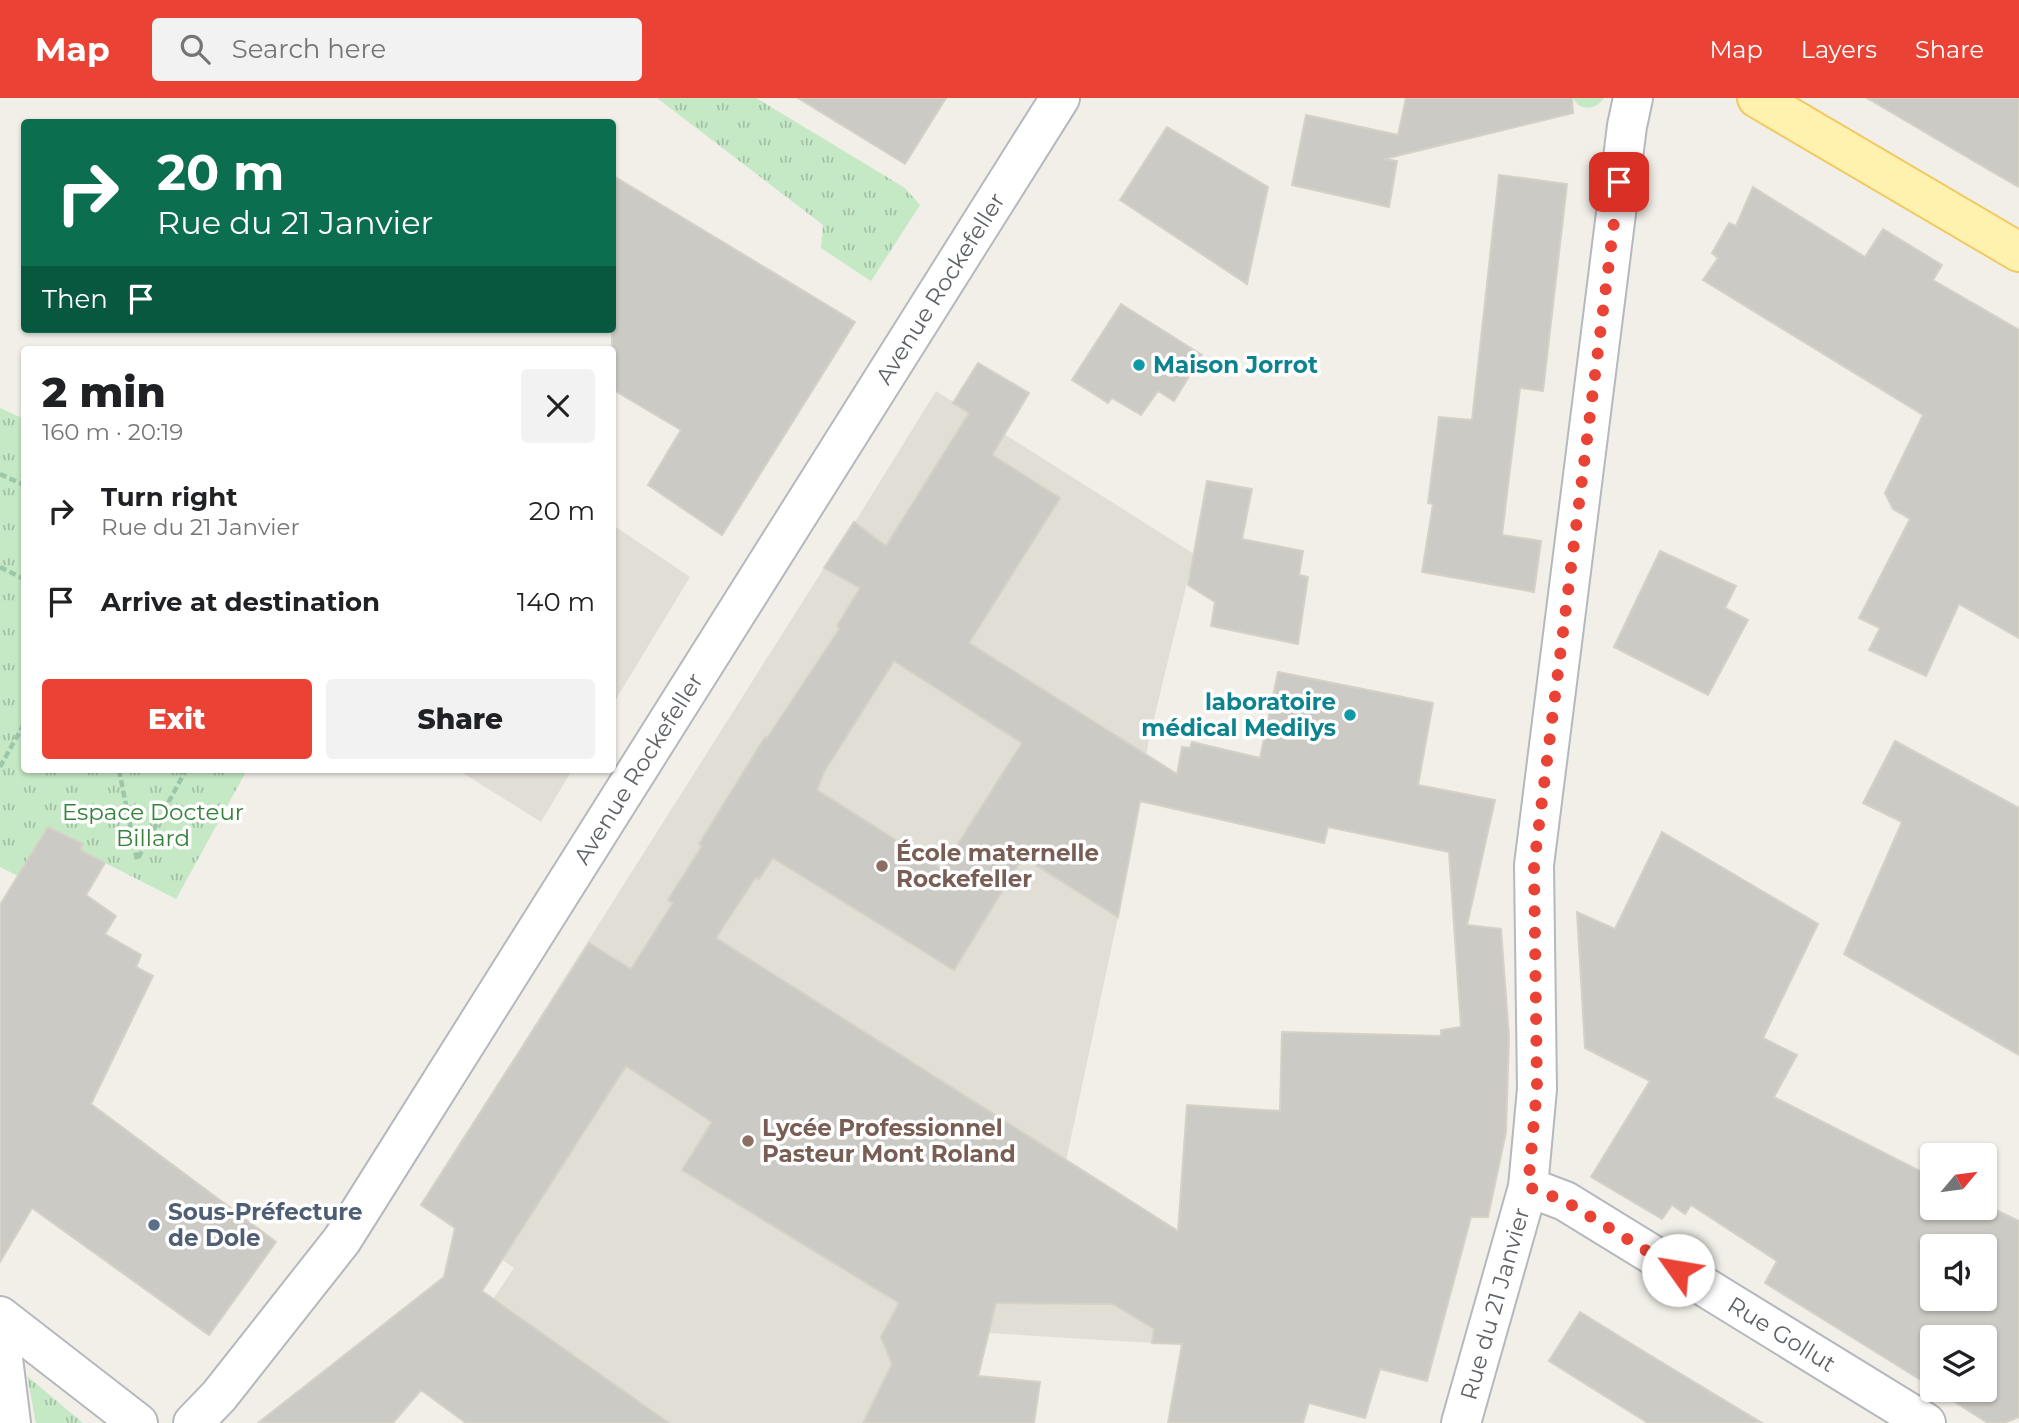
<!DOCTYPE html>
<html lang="en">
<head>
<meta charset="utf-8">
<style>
  :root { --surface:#fff; --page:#f2f2f2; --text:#202124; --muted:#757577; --accent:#ea4335 }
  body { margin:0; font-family:Montserrat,sans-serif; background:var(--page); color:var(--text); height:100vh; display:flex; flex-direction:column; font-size:26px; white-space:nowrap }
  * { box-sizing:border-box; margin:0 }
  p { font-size:23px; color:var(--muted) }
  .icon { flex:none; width:38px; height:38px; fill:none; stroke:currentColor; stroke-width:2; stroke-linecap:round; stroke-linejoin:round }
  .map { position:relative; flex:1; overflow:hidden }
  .side { position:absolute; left:21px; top:248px; width:595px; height:427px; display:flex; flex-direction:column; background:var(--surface); border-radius:7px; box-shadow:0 2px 5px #0004 }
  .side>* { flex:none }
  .top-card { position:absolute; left:21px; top:21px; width:595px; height:214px; border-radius:7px; box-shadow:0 2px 5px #0004; background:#0b6e4f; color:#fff; overflow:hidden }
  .needle { width:46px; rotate:61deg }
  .tools { position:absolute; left:1920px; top:1045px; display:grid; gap:14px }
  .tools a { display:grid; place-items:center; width:77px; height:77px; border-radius:7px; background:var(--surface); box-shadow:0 2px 5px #0004; font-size:35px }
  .pin { position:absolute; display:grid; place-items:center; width:60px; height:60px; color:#fff; margin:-30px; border-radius:14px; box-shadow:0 4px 10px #0006 }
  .me { position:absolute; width:77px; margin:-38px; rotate:302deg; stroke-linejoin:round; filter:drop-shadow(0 0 5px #0008) }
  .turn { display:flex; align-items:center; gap:24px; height:147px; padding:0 21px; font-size:32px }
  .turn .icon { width:91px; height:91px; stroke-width:2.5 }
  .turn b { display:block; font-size:49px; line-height:60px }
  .then { display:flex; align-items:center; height:66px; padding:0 21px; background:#0003; gap:14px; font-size:26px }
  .round { display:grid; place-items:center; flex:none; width:74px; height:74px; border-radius:7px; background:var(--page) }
  .headline { display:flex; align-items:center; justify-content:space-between; height:119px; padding:0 21px }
  h1 { font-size:42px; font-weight:800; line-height:52px }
  .primary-button { display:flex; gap:14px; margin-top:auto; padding:14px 21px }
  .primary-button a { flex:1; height:80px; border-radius:7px; background:var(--accent); color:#fff; font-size:28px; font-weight:800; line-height:80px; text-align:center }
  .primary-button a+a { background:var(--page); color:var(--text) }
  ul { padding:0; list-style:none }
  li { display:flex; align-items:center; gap:21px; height:91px; padding:0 21px }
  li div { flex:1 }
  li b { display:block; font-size:26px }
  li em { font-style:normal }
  header { display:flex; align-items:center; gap:42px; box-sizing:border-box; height:98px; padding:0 35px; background:var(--accent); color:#fff }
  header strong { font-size:33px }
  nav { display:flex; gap:38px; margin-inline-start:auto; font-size:24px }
  .search { width:490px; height:63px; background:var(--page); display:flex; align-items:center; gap:18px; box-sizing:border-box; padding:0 24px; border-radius:7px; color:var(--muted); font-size:26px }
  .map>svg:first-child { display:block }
  .education { fill:#e1ded6 }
  .grass { fill:url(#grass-tufts) }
  .building { fill:#cccac5; stroke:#d6d1c6; stroke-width:2; fill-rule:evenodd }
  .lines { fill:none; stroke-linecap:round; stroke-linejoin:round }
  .minor-casing { stroke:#b5b8bc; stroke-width:42 }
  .major-casing { stroke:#f2c960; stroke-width:42 }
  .path { stroke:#9cc7a9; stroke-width:4.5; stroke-dasharray:7 3.5; stroke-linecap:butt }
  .minor { stroke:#fff; stroke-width:38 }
  .major { stroke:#fff2af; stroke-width:38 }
  .route { stroke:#ea4335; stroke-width:12; stroke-dasharray:0 21.6 }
  .culture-dot { fill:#0f9aa8; stroke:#fff; stroke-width:2.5 }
  .education-dot { fill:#8d6e63; stroke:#fff; stroke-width:2.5 }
  .service-dot { fill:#5c6f8a; stroke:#fff; stroke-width:2.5 }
  .labels { text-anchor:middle; stroke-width:7; stroke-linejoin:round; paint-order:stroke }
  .street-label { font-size:23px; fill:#5f6368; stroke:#fff }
  .culture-label { font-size:23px; font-weight:bold; fill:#0d838f; stroke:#fff; text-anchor:start }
  .park-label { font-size:23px; fill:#348238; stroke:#fff }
  .education-label { font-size:23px; font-weight:bold; fill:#785e54; stroke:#fff; text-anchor:start }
  .service-label { font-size:23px; font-weight:bold; fill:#4e5e75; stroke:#fff; text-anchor:start }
</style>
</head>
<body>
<header>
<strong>Map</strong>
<div class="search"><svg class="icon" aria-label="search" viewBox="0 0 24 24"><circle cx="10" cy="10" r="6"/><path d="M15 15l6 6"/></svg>Search here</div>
<nav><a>Map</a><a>Layers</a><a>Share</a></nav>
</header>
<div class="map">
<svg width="2019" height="1325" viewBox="0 0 2019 1325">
  <defs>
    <pattern id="grass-tufts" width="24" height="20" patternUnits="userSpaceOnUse" patternTransform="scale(1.75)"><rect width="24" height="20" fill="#c5e8c5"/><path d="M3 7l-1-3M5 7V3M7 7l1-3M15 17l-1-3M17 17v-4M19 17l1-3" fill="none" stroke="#a3c0a4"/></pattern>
  </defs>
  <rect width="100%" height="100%" fill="#f1efe8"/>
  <g class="education">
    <polygon points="936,293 1194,456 1149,641 1118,819 1066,1063 1176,1132 1152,1245 989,1235 974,1300 964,1325 625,1325 642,1306 493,1201 514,1170 421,1107 824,470 849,484 842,445"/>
    <polygon points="613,427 690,479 613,606"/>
    <polygon points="458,672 572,672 541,724"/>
  </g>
  <g class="grass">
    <polygon points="657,0 756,0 905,90 920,107 871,183 821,150 823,127"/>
    <path d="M 1573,0 L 1604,0 C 1596,12 1580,14 1573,0 Z"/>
    <polygon points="0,310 24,321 24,672 247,672 176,801 80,752 82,746 48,729 18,778 0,769"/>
    <polygon points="27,1277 27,1278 83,1325 36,1325"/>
  </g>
  <g class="building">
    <polygon points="798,0 946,0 905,66"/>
    <polygon points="1406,0 1572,0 1573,15 1384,61 1397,63 1389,109 1292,87 1306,17 1398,37"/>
    <polygon points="1867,0 2019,0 2019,89 1989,72"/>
    <polygon points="1167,29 1268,89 1247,186 1120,102"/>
    <polygon points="612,77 855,224 722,437 648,387 681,332 612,291"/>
    <polygon points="1499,77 1567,86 1543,293 1520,290 1502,437 1541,443 1534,494 1422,474 1433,406 1428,405 1439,319 1472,322"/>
    <polygon points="1753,89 1865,159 1883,131 1942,167 1933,182 2019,232 2019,540 1959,506 1926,578 1869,552 1880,530 1859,520 1910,421 1893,411 1885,395 1923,317 1703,182 1718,160 1712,155 1729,125 1736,128"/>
    <polygon points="1121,206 1202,257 1174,303 1158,293 1141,317 1112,300 1108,305 1072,282"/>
    <path d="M 978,265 L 1029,295 L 992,357 L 1060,400 L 969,545 L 1177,676 L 1182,649 L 1190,650 L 1192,644 L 1260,660 L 1278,574 L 1433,605 L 1418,687 L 1495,702 L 1467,827 L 1501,831 L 1509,939 L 1506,1034 L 1488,1119 L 1471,1119 L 1427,1283 L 1380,1271 L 1365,1320 L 1309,1305 L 1303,1325 L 1168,1325 L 1182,1246 L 1152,1245 L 1154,1231 L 1113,1206 L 996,1205 L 978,1278 L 1040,1284 L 1034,1325 L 863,1325 L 892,1266 L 881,1239 L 899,1205 L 682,1072 L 712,1024 L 626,968 L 482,1193 L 669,1325 L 466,1325 L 421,1292 L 393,1325 L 258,1325 L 444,1179 L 455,1130 L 421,1107 L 589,845 L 631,871 L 673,805 L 668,802 L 702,748 L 699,746 L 765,639 L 767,640 L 840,530 L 837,528 L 860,490 L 824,470 L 854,424 L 886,448 L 969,315 L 953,305 ZM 894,563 L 1022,645 L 942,771 L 817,692 L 824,674 ZM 1140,703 L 1324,745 L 1328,729 L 1449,754 L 1461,929 L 1441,932 L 1441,938 L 1282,934 L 1280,1013 L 1187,1007 L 1178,1133 L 716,840 L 755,780 L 759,781 L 773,760 L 954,872 L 1023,759 L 1118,819 Z"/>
    <polygon points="1207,383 1252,391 1242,441 1303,453 1299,477 1308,479 1298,546 1211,528 1215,504 1188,487"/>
    <polygon points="1660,453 1736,488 1725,510 1748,522 1708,597 1614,549"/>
    <polygon points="1895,643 2019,710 2019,957 1844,856 1902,724 1863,705"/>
    <polygon points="48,729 83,746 80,752 105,765 86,797 116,818 105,836 141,857 136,869 153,878 91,1006 276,1144 209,1237 32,1110 0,1164 0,807"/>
    <path d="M 1662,734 L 1818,826 L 1763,940 L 1797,957 L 1774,999 L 1932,1079 L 1932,1110 L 1984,1110 L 1984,1106 L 2019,1123 L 2019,1319 L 2004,1325 L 1988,1325 L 1936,1292 L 1984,1292 L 1984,1239 L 1932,1239 L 1932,1289 L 1765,1185 L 1777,1163 L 1691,1107 L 1685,1116 L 1672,1107 L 1662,1121 L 1591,1079 L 1650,983 L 1585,950 L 1577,814 L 1615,831 ZM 1932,1148 L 1984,1148 L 1984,1200 L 1932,1200 Z"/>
    <polygon points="1580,1214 1648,1256 1762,1325 1648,1325 1549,1263"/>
  </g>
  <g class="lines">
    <defs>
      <g id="minor">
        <path id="s1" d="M 1528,1089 L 1565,1103 L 1926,1325"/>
        <polyline points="0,1218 138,1325"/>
        <polyline points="0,1236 11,1325"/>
        <path id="s2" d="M 193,1325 L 219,1298 L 342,1142 L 1060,0"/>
        <path id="s3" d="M 1461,1325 L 1528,1089 L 1537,991 L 1534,767 L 1627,28 L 1633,0"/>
      </g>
      <polyline id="major" points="1757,0 2019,154"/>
    </defs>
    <use href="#minor" class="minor-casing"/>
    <use href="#major" class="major-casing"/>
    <g class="path">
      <polyline points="0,376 24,387"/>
      <polyline points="0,469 24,481"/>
      <polyline points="0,669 24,626"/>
      <polyline points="119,672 137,762 186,672"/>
    </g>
    <use href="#minor" class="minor"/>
    <use href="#major" class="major"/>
  </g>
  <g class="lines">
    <polyline class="route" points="1619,84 1534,767 1537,990 1528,1089 1565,1103 1678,1172"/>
  </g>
  <g class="culture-dot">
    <circle cx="1139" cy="267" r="7"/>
    <circle cx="1350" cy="617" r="7"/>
  </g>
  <g class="education-dot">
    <circle cx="882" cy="768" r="7"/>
    <circle cx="748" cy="1043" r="7"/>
  </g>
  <circle class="service-dot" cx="154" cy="1127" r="7"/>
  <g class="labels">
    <g class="street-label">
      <text dy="8" stroke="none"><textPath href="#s2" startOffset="1360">Avenue Rockefeller</textPath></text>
      <text dy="8" stroke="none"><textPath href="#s2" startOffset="793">Avenue Rockefeller</textPath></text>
      <text dy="8" stroke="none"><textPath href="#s3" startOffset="124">Rue du 21 Janvier</textPath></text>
      <text dy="8" stroke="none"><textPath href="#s1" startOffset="294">Rue Gollut</textPath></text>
    </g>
    <g class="culture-label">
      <text x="1153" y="275">Maison Jorrot</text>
      <text x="1336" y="612" text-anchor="end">laboratoire<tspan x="1336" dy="26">médical Medilys</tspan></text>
    </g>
    <g class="park-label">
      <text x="153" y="722">Espace Docteur<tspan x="153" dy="26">Billard</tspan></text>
    </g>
    <g class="education-label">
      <text x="896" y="763">École maternelle<tspan x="896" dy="26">Rockefeller</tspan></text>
      <text x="762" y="1038">Lycée Professionnel<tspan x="762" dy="26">Pasteur Mont Roland</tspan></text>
    </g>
    <g class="service-label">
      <text x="168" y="1122">Sous-Préfecture<tspan x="168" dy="26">de Dole</tspan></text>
    </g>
  </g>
</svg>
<div class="tools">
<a><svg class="needle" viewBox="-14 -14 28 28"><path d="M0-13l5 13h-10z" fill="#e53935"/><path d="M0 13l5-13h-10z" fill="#757577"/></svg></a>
<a><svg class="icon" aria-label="sound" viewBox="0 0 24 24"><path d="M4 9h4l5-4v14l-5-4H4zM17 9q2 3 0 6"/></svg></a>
<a><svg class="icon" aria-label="layers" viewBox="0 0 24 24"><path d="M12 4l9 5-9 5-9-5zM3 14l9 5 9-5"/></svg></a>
</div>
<div class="pin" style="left:1619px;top:84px;background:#d93025"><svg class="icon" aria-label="arrive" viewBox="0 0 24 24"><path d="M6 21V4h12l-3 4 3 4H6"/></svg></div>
<svg class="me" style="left:1678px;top:1172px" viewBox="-20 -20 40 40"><circle r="19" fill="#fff"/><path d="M0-13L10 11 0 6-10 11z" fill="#ea4335"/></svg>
<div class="top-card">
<div class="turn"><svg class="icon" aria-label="right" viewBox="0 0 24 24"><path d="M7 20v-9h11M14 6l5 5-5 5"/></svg><div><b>20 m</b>Rue du 21 Janvier</div></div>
<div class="then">Then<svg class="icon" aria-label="arrive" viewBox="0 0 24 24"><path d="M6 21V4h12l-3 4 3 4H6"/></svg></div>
</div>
<section class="side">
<div class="headline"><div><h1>2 min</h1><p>160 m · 20:19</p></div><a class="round"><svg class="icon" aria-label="close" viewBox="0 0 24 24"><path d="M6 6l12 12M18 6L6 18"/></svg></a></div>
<ul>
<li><svg class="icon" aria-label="right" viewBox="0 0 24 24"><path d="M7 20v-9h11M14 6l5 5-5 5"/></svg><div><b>Turn right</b><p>Rue du 21 Janvier</p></div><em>20 m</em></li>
<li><svg class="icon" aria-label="arrive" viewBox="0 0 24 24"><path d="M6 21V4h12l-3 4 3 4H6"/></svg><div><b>Arrive at destination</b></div><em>140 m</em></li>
</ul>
<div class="primary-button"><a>Exit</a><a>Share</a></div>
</section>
</div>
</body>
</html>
